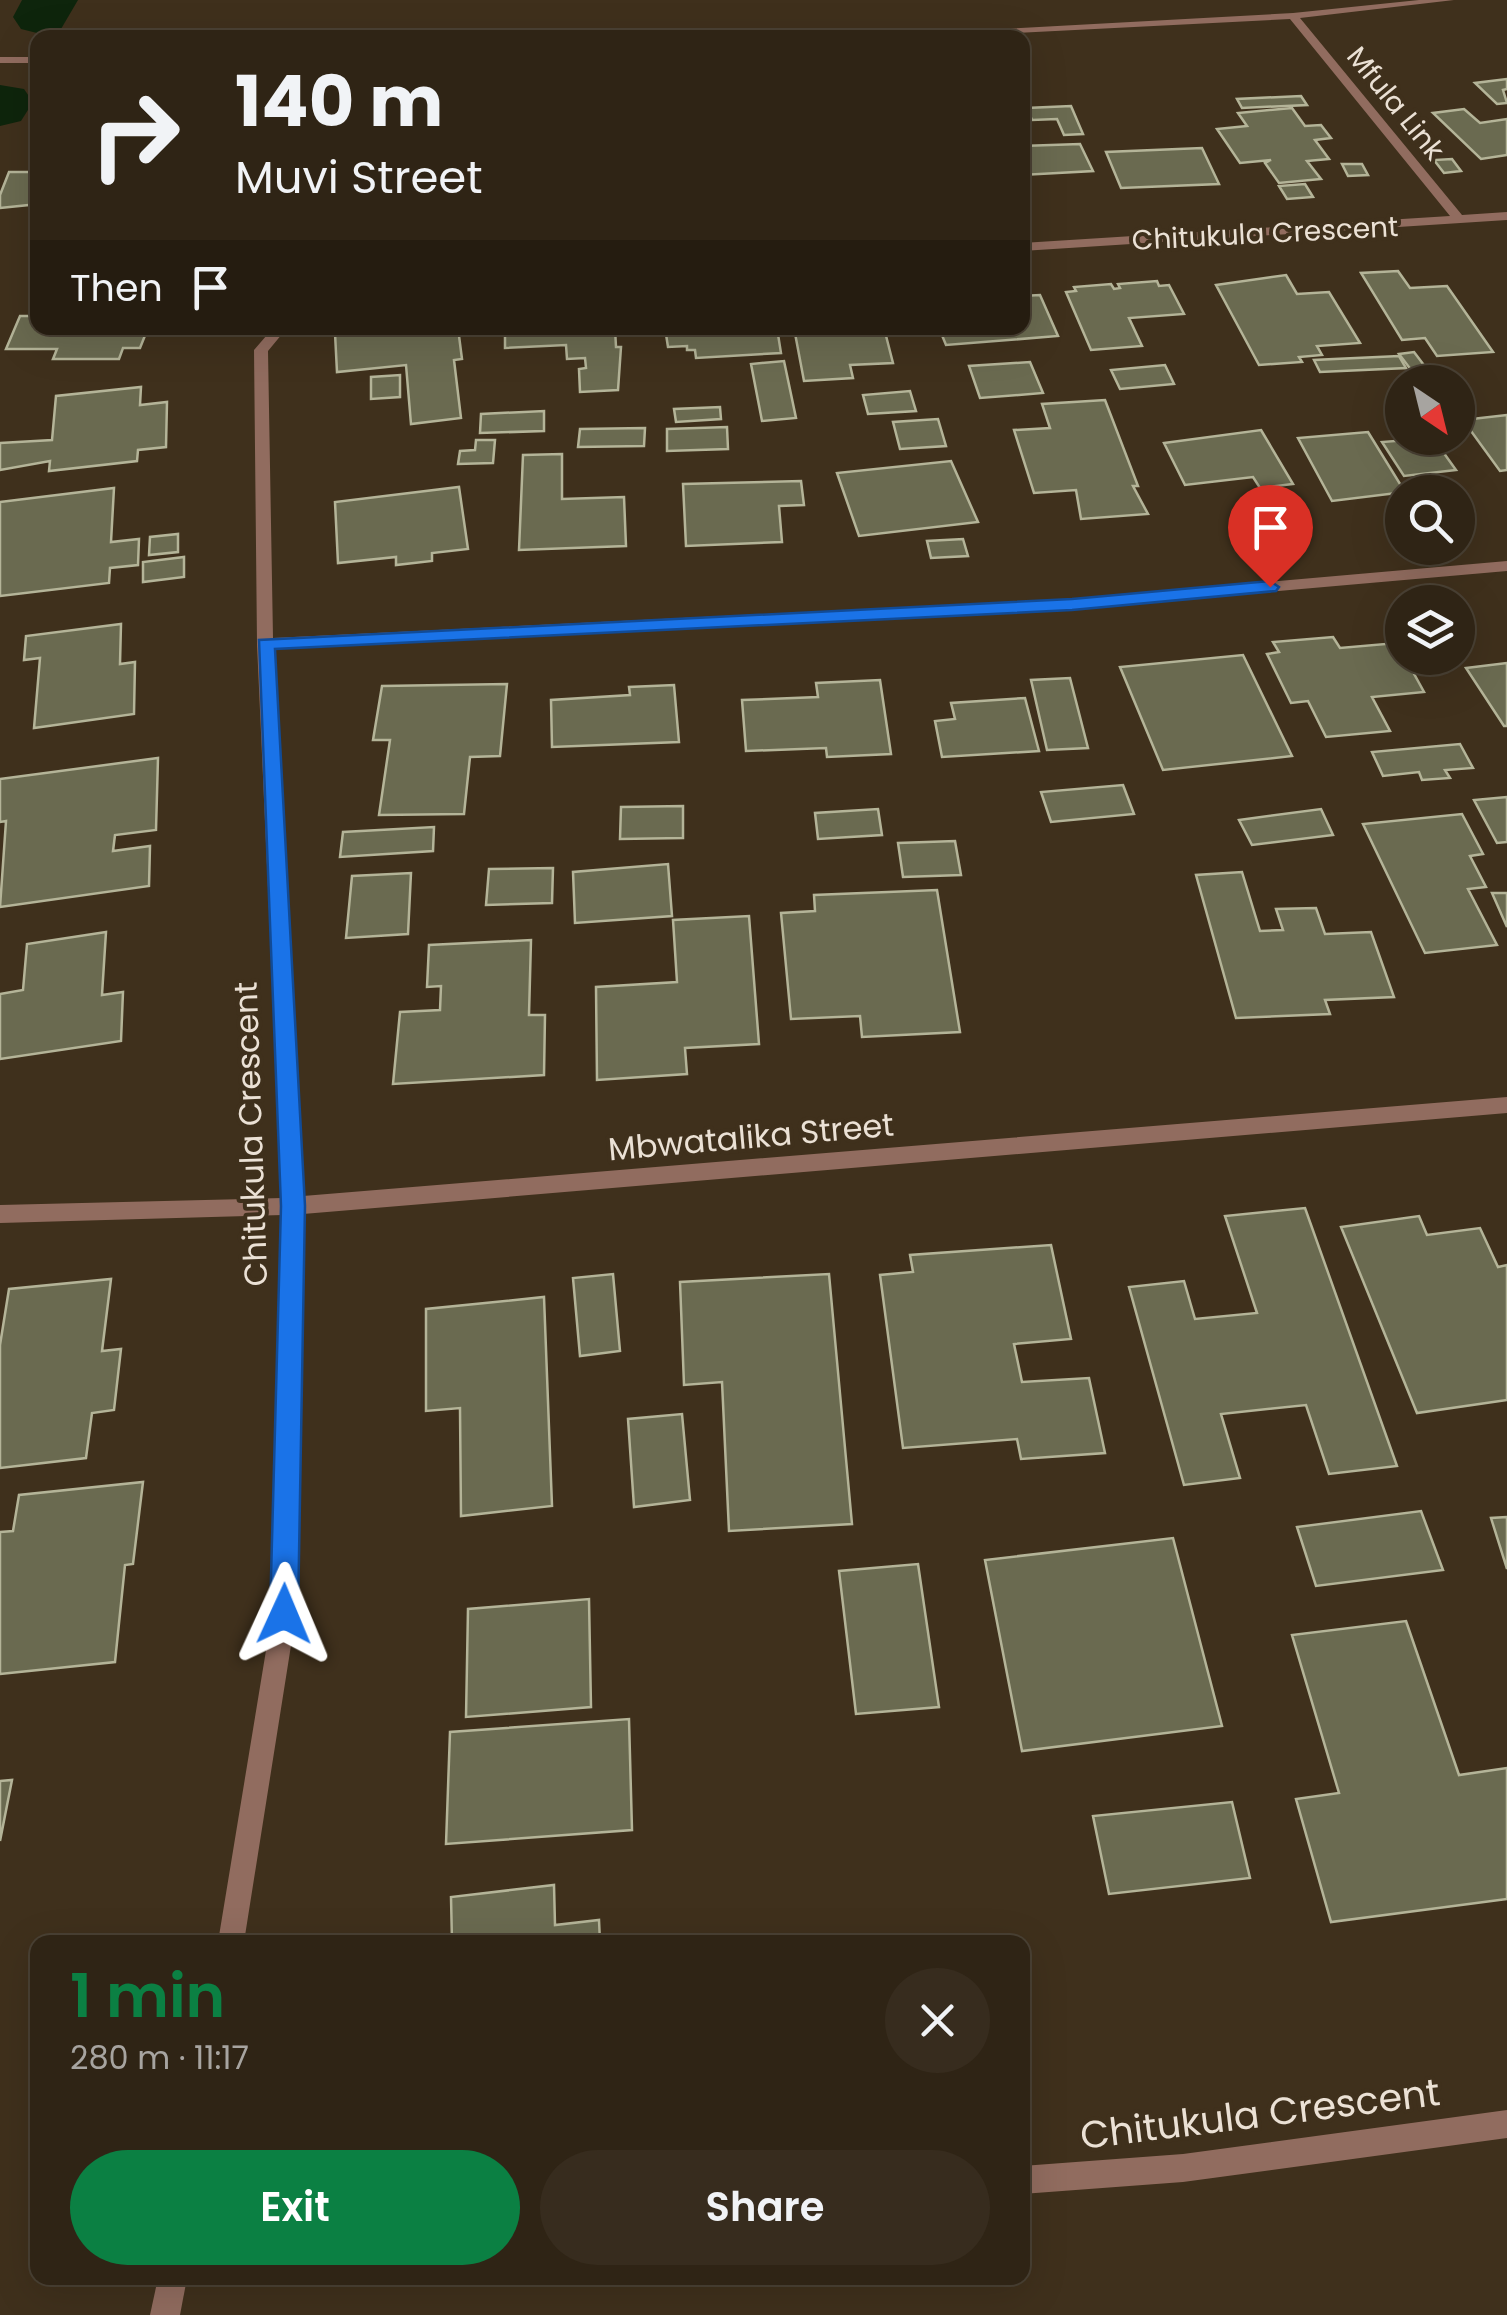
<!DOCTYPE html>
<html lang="en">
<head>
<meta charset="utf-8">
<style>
  :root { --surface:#2f2415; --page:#372c1e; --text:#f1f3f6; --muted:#a7a4a0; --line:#4a4134; --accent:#0b8043 }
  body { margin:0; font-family:Poppins,sans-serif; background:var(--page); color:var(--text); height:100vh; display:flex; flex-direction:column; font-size:38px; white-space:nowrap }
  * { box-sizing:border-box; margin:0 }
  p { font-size:32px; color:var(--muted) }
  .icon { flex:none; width:55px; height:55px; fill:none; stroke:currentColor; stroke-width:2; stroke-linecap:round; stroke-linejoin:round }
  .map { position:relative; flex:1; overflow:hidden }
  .panel { position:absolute; left:30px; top:1935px; width:1000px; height:350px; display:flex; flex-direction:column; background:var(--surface); border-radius:20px; box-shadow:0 10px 40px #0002,0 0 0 2px var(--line) }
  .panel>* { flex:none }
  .banner { position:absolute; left:30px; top:30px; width:1000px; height:305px; border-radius:20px; box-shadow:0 10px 40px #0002,0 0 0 2px var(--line); background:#2f2415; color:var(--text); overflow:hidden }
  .needle { width:65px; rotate:145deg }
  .buttons { position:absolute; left:1385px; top:365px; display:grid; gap:20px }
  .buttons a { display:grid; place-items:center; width:90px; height:90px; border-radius:50%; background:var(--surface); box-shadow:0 10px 40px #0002,0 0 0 2px var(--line); font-size:50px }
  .pin { position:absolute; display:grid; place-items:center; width:85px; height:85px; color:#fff; margin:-102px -42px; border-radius:50% 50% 50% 0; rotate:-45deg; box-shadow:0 0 10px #0007 }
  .pin .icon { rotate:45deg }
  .me { position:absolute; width:110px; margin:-55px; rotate:1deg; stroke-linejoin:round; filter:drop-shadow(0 0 8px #0008) }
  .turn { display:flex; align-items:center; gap:35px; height:210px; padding:0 40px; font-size:45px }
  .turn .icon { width:130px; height:130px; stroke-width:2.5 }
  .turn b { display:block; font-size:70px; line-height:85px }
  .then { display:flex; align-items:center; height:95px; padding:0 40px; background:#0003; gap:20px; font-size:38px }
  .round { display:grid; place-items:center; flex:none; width:105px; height:105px; border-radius:52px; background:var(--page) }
  .headline { display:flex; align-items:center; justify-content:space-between; height:170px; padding:0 40px }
  h1 { font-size:60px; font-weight:600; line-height:75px; color:var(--accent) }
  .cta { display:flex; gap:20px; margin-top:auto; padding:20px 40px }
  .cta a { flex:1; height:115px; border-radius:60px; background:var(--accent); color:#fff; font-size:40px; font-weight:600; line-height:115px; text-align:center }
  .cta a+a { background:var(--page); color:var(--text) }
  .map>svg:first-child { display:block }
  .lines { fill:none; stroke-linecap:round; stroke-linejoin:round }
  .river { fill:#0e250c; fill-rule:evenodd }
  .building { fill:#6a6a50; stroke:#b4b498; stroke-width:2.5 }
  .street { fill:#916c5f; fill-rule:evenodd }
  .route { fill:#1a73e8; stroke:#114b97; stroke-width:2.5 }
  .labels { text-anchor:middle; stroke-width:8; stroke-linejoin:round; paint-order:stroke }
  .far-street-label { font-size:28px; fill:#ebe1d5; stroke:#3f301c }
  .street-label { font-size:32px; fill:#ebe1d5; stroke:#3f301c }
  .near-street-label { font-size:38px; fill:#ebe1d5; stroke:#3f301c }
</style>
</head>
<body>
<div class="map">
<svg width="1507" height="2315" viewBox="0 0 1507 2315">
  <rect width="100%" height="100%" fill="#3f301c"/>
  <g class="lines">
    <g class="river">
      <polygon points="22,0 78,0 61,29 41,34 21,29 13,17"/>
      <polygon points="0,85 24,89 33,102 21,121 0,126"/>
    </g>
  </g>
  <g class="building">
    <polygon points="1507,79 1507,89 1503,90 1507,103 1497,104 1475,83"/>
    <polygon points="1301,96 1307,105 1242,108 1237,99"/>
    <polygon points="1071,106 1083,134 1064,135 1057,119 1032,120 1027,108"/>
    <polygon points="1292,108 1305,126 1321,125 1331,138 1315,140 1329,159 1307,161 1321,179 1279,183 1265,163 1271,160 1240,163 1217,129 1247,126 1238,113"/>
    <polygon points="1464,109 1480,123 1507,119 1507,155 1481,159 1433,113"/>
    <polygon points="1080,144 1093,171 1022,175 1022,146"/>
    <polygon points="1202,148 1219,184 1121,188 1106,152"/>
    <polygon points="1452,159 1461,171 1444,173 1434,160"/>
    <polygon points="1342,164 1362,164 1368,175 1348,176"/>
    <polygon points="9,172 35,172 32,179 38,179 38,204 0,208 0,195"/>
    <polygon points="1305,184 1313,197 1287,199 1279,186"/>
    <polygon points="1398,271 1410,288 1447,286 1493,352 1437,356 1425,338 1402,340 1361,273"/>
    <polygon points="1286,275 1297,294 1329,292 1360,343 1317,346 1322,355 1299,357 1302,362 1259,365 1216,285"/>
    <polygon points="1157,281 1159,286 1169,285 1184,314 1129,318 1142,346 1091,350 1066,292 1076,291 1074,287 1111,284 1114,289 1120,288 1118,284"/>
    <polygon points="1040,295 1058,336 946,345 939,328 1022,328 1022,296"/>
    <polygon points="20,316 38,316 38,328 148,328 140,348 123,348 119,359 53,359 57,349 6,349"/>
    <polygon points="382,328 458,328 462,359 454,360 461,418 411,424 406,365 337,372 335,333"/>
    <polygon points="505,328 615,328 616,347 621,347 618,390 580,392 579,369 586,368 585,358 567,359 566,345 505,348"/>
    <polygon points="665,328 777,328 781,353 696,358 695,350 687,350 687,346 668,347"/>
    <polygon points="794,328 884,328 893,363 850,365 853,378 804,381"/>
    <polygon points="1414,352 1433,377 1418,379 1399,354"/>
    <polygon points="1399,356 1406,368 1320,372 1314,360"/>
    <polygon points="784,361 796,418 762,421 751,364"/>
    <polygon points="1030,362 1043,393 980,398 969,366"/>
    <polygon points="1165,365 1174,384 1120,389 1111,370"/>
    <polygon points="400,375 400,397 371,399 371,377"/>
    <polygon points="141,387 140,405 167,402 166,447 138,450 137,461 49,471 50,461 0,470 0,443 52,440 56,396"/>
    <polygon points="910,391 916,411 868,414 863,395"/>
    <polygon points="1105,400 1138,486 1133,486 1148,514 1081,519 1076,490 1034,493 1014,430 1050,428 1042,404"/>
    <polygon points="720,407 721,419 676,422 674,409"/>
    <polygon points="544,411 544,431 480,433 481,414"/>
    <polygon points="1507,415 1507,470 1500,471 1463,420"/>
    <polygon points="938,419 946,446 900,449 893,422"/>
    <polygon points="727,427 728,449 667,451 667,429"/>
    <polygon points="645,428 644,446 578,447 580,429"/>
    <polygon points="1261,430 1293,484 1260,488 1253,477 1185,485 1164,443"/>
    <polygon points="1368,432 1405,492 1332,501 1298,438"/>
    <polygon points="1433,438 1456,470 1404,476 1382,442"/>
    <polygon points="476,440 495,440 493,463 458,464 460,451 475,450"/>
    <polygon points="562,454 562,499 624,497 626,546 519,550 523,455"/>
    <polygon points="951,461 978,522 859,536 837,473"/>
    <polygon points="801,481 804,505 779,506 782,542 686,546 683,484"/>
    <polygon points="459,487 468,549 432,553 432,561 396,565 396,557 338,563 335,502"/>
    <polygon points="114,488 111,542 139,539 138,565 110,568 109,583 0,596 0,502"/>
    <polygon points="178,534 178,552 149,555 150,537"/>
    <polygon points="963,539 968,556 931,558 927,541"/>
    <polygon points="184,557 184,577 143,582 143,562"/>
    <polygon points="121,624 120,664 135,662 134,714 34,728 40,658 24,660 26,636"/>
    <polygon points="1333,637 1340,648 1397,643 1424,692 1372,697 1390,731 1326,737 1308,701 1291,703 1267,654 1279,652 1273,642"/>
    <polygon points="1243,655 1292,756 1163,770 1120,667"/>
    <polygon points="1507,663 1507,726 1504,726 1466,668"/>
    <polygon points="1070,678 1088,748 1047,750 1031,680"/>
    <polygon points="880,680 891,754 827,757 826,748 746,751 742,700 818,697 816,683"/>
    <polygon points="507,684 500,756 470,757 464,814 379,815 390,740 373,740 382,686"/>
    <polygon points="674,685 679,742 552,747 551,700 630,695 629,687"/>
    <polygon points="1025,698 1039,751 942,757 935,721 955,719 951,703"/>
    <polygon points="1460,744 1473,768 1445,770 1450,778 1422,780 1419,772 1383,776 1372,752"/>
    <polygon points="158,758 156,830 115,835 113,851 150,846 149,886 0,907 6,821 0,822 0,779"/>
    <polygon points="1123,785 1134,814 1051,822 1041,792"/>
    <polygon points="1507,797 1507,842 1497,843 1474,800"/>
    <polygon points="683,806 683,838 620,839 621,807"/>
    <polygon points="878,809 882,835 818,839 815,813"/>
    <polygon points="1321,809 1333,835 1252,845 1239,820"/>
    <polygon points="1462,814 1483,854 1470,856 1486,887 1468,889 1497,945 1425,953 1363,824"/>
    <polygon points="434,827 433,851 340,857 343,832"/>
    <polygon points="955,841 961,875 903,877 898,843"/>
    <polygon points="668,864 672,916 575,923 573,872"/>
    <polygon points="553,868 552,903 486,905 489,869"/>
    <polygon points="1242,872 1260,931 1283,930 1276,909 1316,908 1325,934 1371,932 1394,997 1325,1000 1330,1014 1236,1018 1196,875"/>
    <polygon points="411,873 408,934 346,938 352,876"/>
    <polygon points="937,890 960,1032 862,1037 860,1016 791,1019 781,913 815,911 814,895"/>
    <polygon points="1492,893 1507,893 1507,927"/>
    <polygon points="749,916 759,1044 685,1048 687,1074 597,1080 596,987 677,982 673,920"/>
    <polygon points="106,932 102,995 123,992 121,1041 0,1059 0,994 23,990 27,944"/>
    <polygon points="531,940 529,1015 545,1015 544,1075 393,1084 400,1012 440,1010 441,986 427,987 429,945"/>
    <polygon points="1305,1208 1397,1466 1329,1474 1306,1405 1221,1414 1240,1478 1184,1485 1129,1287 1184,1281 1195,1319 1257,1313 1225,1216"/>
    <polygon points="1419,1216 1427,1235 1480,1228 1498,1267 1507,1265 1507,1400 1417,1413 1341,1227"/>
    <polygon points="1051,1245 1071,1339 1014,1344 1022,1382 1089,1378 1105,1453 1021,1459 1017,1439 903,1448 880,1275 913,1272 910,1255"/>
    <polygon points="613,1274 620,1351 580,1356 573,1278"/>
    <polygon points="829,1274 852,1524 729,1531 722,1382 684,1385 680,1282"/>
    <polygon points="111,1279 102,1351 121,1349 114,1410 92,1413 86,1458 0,1468 0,1345 9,1289"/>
    <polygon points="544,1297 552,1506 461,1516 460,1408 426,1411 426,1309"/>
    <polygon points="682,1414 690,1500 634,1507 628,1419"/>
    <polygon points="143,1482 133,1564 125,1565 115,1662 0,1674 0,1532 13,1531 19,1495"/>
    <polygon points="1421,1511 1443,1570 1316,1586 1297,1527"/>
    <polygon points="1507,1517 1507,1569 1491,1518"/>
    <polygon points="1173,1538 1222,1726 1022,1751 985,1560"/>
    <polygon points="918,1564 939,1707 856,1714 839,1571"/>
    <polygon points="589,1599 591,1707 466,1717 468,1609"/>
    <polygon points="1406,1621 1459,1775 1507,1768 1507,1899 1331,1922 1296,1799 1339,1793 1292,1635"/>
    <polygon points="629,1719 632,1830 446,1844 450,1732"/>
    <polygon points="12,1780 0,1841 0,1781"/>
    <polygon points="1232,1802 1250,1878 1109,1894 1093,1816"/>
    <polygon points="554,1885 555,1925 599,1920 600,1942 452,1942 451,1897"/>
  </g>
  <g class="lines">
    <g class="street">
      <polygon points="1419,0 1454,0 1300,18 1462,215 1507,212 1507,220 1022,251 1022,243 1450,216 1290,19 919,38 839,38 1293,13"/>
      <rect x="0" y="57" width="38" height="6"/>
      <polygon points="273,328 287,328 268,351 273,638 1072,599 1507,561 1507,571 1072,609 273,649 303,1196 1507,1097 1507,1113 303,1214 296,1614 244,1942 218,1942 272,1614 283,1215 0,1223 0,1205 282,1198 257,644 254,350"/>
      <polygon points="1507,2110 1507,2138 1183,2182 1022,2194 1022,2166 1183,2154"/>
      <polygon points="158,2278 187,2278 180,2315 150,2315"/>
    </g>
  </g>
  <polygon class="route" points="1270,581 1279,587 1276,591 1072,610 275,649 305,1206 298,1614 294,1623 284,1627 274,1623 270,1614 281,1206 259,640 1072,599"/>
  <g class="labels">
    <g class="far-street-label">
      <text transform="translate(1396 103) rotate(51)" y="10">Mfula Link</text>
      <text transform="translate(1265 233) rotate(-3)" y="10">Chitukula Crescent</text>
    </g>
    <g class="street-label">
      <text transform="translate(251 1134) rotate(-92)" y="11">Chitukula Crescent</text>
      <text transform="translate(751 1137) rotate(-5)" y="11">Mbwatalika Street</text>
    </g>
    <g class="near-street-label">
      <text transform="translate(1260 2114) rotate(-7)" y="13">Chitukula Crescent</text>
    </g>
  </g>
</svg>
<div class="buttons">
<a><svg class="needle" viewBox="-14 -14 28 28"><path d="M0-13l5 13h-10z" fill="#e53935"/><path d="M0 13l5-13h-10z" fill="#a7a4a0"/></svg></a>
<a><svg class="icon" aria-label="search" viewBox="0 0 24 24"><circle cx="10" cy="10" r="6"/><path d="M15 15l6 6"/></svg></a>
<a><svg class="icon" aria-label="layers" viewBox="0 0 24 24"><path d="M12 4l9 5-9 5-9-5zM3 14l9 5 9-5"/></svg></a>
</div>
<div class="pin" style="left:1270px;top:587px;background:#d93025"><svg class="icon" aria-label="arrive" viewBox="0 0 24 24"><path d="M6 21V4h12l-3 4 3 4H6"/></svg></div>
<svg class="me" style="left:284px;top:1614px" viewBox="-20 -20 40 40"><path d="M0-17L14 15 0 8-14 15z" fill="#1a73e8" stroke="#fff" stroke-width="4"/></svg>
<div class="banner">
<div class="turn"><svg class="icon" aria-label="right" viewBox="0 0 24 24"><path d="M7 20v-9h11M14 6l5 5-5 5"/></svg><div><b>140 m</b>Muvi Street</div></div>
<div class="then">Then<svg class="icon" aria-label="arrive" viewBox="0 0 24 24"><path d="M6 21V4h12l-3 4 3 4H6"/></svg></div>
</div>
<section class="panel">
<div class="headline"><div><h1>1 min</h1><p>280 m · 11:17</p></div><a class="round"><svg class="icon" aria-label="close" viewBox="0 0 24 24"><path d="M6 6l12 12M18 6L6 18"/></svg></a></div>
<div class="cta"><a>Exit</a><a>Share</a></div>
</section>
</div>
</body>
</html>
